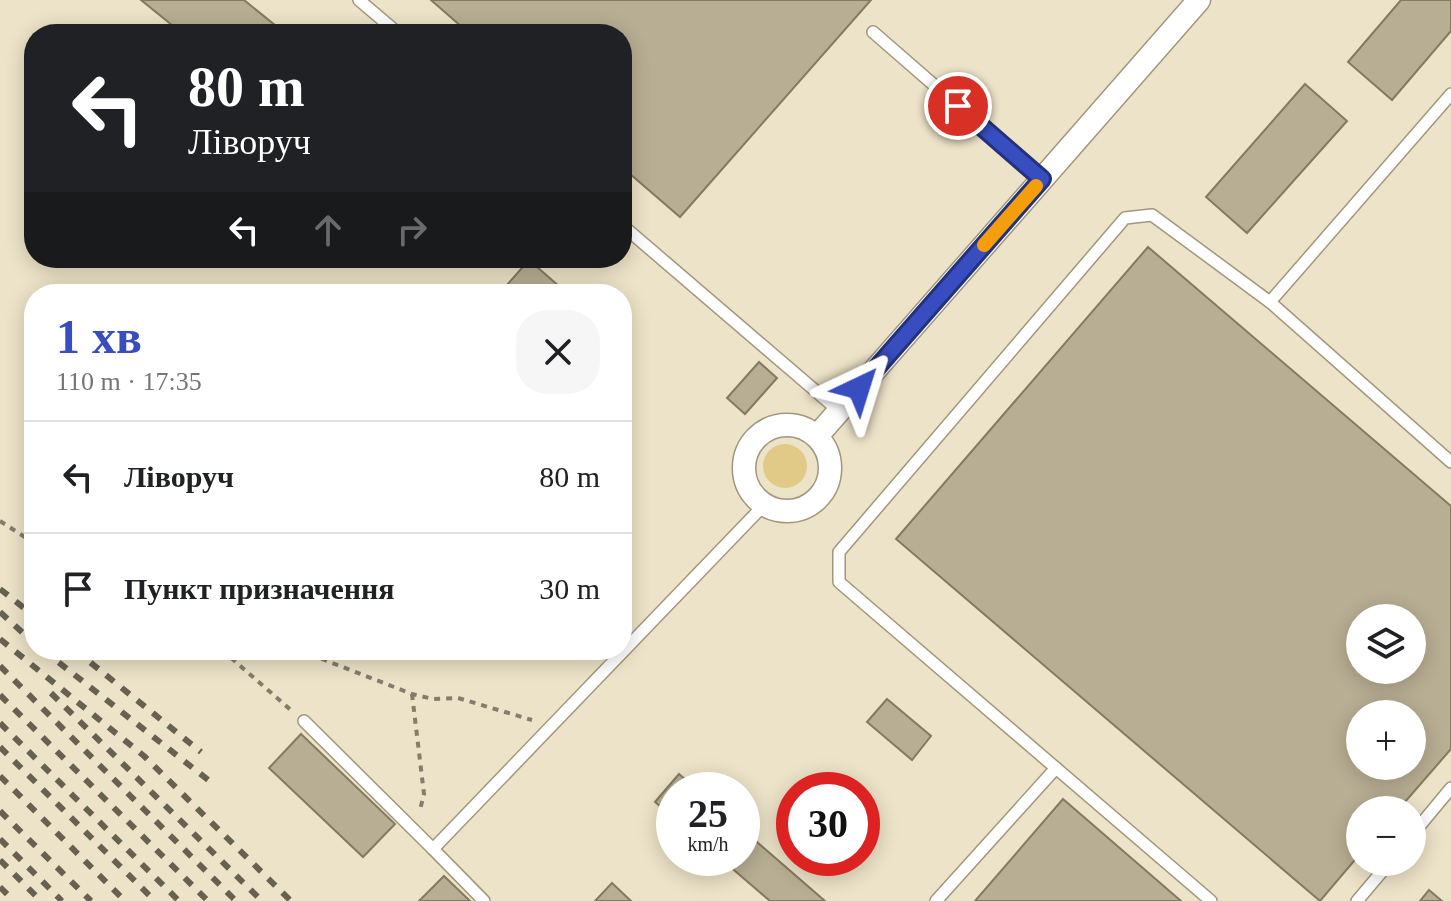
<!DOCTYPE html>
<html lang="uk">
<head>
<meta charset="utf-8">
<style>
  :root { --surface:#fff; --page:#f6f6f6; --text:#202124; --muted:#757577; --line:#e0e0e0; --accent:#384dc0 }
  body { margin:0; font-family:"Times New Roman",serif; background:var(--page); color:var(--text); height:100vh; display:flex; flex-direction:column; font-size:30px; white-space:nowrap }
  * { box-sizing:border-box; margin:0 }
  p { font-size:26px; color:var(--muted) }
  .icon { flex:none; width:44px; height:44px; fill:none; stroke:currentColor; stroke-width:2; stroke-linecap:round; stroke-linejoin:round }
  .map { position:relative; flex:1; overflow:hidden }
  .panel { position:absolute; left:24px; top:284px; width:608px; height:376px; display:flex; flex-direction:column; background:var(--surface); border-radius:32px; box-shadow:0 4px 20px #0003 }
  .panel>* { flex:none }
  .hud { position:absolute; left:24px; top:24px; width:608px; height:244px; border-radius:32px; box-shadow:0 4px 20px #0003; background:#202124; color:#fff; overflow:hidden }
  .controls { position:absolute; left:1346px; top:604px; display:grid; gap:16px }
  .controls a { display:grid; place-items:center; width:80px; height:80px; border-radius:50%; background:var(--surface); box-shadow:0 4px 20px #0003; font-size:40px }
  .speed { position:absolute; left:656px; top:772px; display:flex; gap:16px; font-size:40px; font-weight:700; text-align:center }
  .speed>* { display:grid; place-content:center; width:104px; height:104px; border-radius:50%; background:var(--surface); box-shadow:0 4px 20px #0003; line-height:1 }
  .speed small { font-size:20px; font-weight:400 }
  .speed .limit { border:12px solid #d22; background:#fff; color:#111 }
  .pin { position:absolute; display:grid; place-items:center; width:68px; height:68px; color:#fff; margin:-34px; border:4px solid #fff; border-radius:50%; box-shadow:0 2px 8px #0007 }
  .me { position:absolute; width:88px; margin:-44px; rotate:41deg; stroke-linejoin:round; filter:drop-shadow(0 0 6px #0008) }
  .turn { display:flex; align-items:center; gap:28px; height:168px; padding:0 32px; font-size:36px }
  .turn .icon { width:104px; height:104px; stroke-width:2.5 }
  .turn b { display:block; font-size:56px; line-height:68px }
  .lanes { display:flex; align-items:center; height:76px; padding:0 32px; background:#0003; justify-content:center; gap:40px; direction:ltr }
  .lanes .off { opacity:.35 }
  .round { display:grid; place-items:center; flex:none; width:84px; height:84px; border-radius:32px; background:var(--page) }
  .overview { display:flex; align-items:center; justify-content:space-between; height:136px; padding:0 32px }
  h1 { font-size:48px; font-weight:600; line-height:60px; color:var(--accent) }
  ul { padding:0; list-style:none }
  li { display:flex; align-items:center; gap:24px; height:112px; padding:0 32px; border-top:2px solid var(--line) }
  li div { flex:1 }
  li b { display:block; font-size:30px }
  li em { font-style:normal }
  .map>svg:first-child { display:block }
  .green { fill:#e1c988 }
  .building { fill:#b8ae93; stroke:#837a61; stroke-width:2; fill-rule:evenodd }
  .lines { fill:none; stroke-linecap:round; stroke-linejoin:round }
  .lane-casing { stroke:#a0977d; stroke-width:14 }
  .street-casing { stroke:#a0977d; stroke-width:25 }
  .path { stroke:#847d6b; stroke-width:4; stroke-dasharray:6 6; stroke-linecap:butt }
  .lane { stroke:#fff; stroke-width:11 }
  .street { stroke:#fff; stroke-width:22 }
  .rail { stroke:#676151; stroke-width:6; stroke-dasharray:10 10; stroke-linecap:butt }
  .route-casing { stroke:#24327d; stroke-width:20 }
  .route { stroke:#384dc0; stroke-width:14 }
  .slow { stroke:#f59e0b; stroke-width:14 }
</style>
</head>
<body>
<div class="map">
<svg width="1451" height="901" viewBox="0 0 1451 901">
  <rect width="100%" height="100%" fill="#ede3c8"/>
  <circle class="green" cx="785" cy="466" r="22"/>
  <g class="building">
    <polygon points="141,0 244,0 286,34 183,34"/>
    <polygon points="431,0 871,0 680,217 622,167 622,34 470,34"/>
    <polygon points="1401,0 1451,0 1451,31 1392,100 1348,62"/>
    <polygon points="1305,84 1347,121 1247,233 1206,197"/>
    <path d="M 1148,247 L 1451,506 L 1451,749 L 1398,810 L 1360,810 L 1360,854 L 1320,901 L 896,539 ZM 1360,618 L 1412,618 L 1412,670 L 1360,670 ZM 1360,714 L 1412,714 L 1412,766 L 1360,766 Z"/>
    <polygon points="529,260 568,294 499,294"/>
    <polygon points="759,362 777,378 745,414 727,398"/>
    <polygon points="887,699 931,736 912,760 867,722"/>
    <polygon points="301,734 395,824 363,857 269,768"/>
    <polygon points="679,774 698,790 674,790 674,818 655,802"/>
    <polygon points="816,779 829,790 806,790"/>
    <polygon points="1063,799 1181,901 975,901"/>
    <polygon points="742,829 825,901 770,901 720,858 742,858"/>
    <polygon points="444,876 470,901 419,901"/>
    <polygon points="612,883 631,901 595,901"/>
    <polygon points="1429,890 1442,901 1420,901"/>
  </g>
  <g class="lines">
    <defs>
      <g id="lane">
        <polyline points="359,0 399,34"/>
        <polyline points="873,32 1042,179"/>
        <polyline points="622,225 839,411"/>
        <polyline points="1270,302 1451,94"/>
        <polyline points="304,721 433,849 764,505"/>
        <polyline points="1412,835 1451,788"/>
        <polyline points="433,849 484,901"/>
        <polyline points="936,901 1056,768"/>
        <polyline points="1211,901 839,582 839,552 1125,218 1152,215 1270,302 1451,462"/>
        <polyline points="1357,901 1390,862"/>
      </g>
      <g id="street">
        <circle cx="787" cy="468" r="43"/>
        <polyline points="818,435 1199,0"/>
      </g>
    </defs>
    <use href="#lane" class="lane-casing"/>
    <use href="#street" class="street-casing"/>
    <g class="path">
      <polyline points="0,521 34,543"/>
      <polyline points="222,650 292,711"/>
      <polyline points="299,650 412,694 433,699 458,698 532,720"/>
      <polyline points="412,694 424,794 420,810"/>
    </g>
    <use href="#lane" class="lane"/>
    <use href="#street" class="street"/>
    <g class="rail">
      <polyline points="0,589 34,616"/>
      <polyline points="0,612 34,643"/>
      <polyline points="0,639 144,756 291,901"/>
      <polyline points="43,650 212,783"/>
      <polyline points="75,650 201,752"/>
      <polyline points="0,666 236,901"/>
      <polyline points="51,693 262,901"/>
      <polyline points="0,695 208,901"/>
      <polyline points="0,723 179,901"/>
      <polyline points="0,747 155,901"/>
      <polyline points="0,776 125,901"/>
      <polyline points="0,811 91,901"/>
      <polyline points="0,839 62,901"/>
      <polyline points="0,860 41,901"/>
      <polyline points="0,887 14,901"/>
    </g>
  </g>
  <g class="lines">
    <defs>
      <polyline id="route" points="859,388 1042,179 958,106"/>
    </defs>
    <use href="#route" class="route-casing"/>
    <use href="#route" class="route"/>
    <polyline class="slow" points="984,245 1036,186"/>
  </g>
</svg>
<div class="controls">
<a><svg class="icon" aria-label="layers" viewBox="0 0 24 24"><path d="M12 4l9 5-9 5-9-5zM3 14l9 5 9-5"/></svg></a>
<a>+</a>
<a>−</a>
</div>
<div class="speed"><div>25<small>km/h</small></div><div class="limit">30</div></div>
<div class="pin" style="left:958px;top:106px;background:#d93025"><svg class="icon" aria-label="arrive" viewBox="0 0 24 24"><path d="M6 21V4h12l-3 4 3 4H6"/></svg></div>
<svg class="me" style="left:859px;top:388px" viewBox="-20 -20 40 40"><path d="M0-17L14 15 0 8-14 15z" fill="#384dc0" stroke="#fff" stroke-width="4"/></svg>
<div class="hud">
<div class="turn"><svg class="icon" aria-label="left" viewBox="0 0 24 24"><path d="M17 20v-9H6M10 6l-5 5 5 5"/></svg><div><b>80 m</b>Ліворуч</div></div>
<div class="lanes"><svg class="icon" aria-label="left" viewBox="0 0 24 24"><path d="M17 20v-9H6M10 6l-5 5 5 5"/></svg><svg class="icon off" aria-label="ahead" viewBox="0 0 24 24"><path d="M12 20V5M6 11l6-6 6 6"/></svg><svg class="icon off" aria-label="right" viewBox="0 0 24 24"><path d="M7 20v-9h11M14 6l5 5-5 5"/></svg></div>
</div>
<section class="panel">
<div class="overview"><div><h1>1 хв</h1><p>110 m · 17:35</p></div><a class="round"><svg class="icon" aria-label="close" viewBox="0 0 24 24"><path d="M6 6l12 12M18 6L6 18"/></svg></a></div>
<ul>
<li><svg class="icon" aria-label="left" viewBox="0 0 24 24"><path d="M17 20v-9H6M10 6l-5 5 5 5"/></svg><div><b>Ліворуч</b></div><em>80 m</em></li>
<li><svg class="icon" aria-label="arrive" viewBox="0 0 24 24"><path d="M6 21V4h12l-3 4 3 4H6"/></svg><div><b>Пункт призначення</b></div><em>30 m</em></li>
</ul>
</section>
</div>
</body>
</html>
